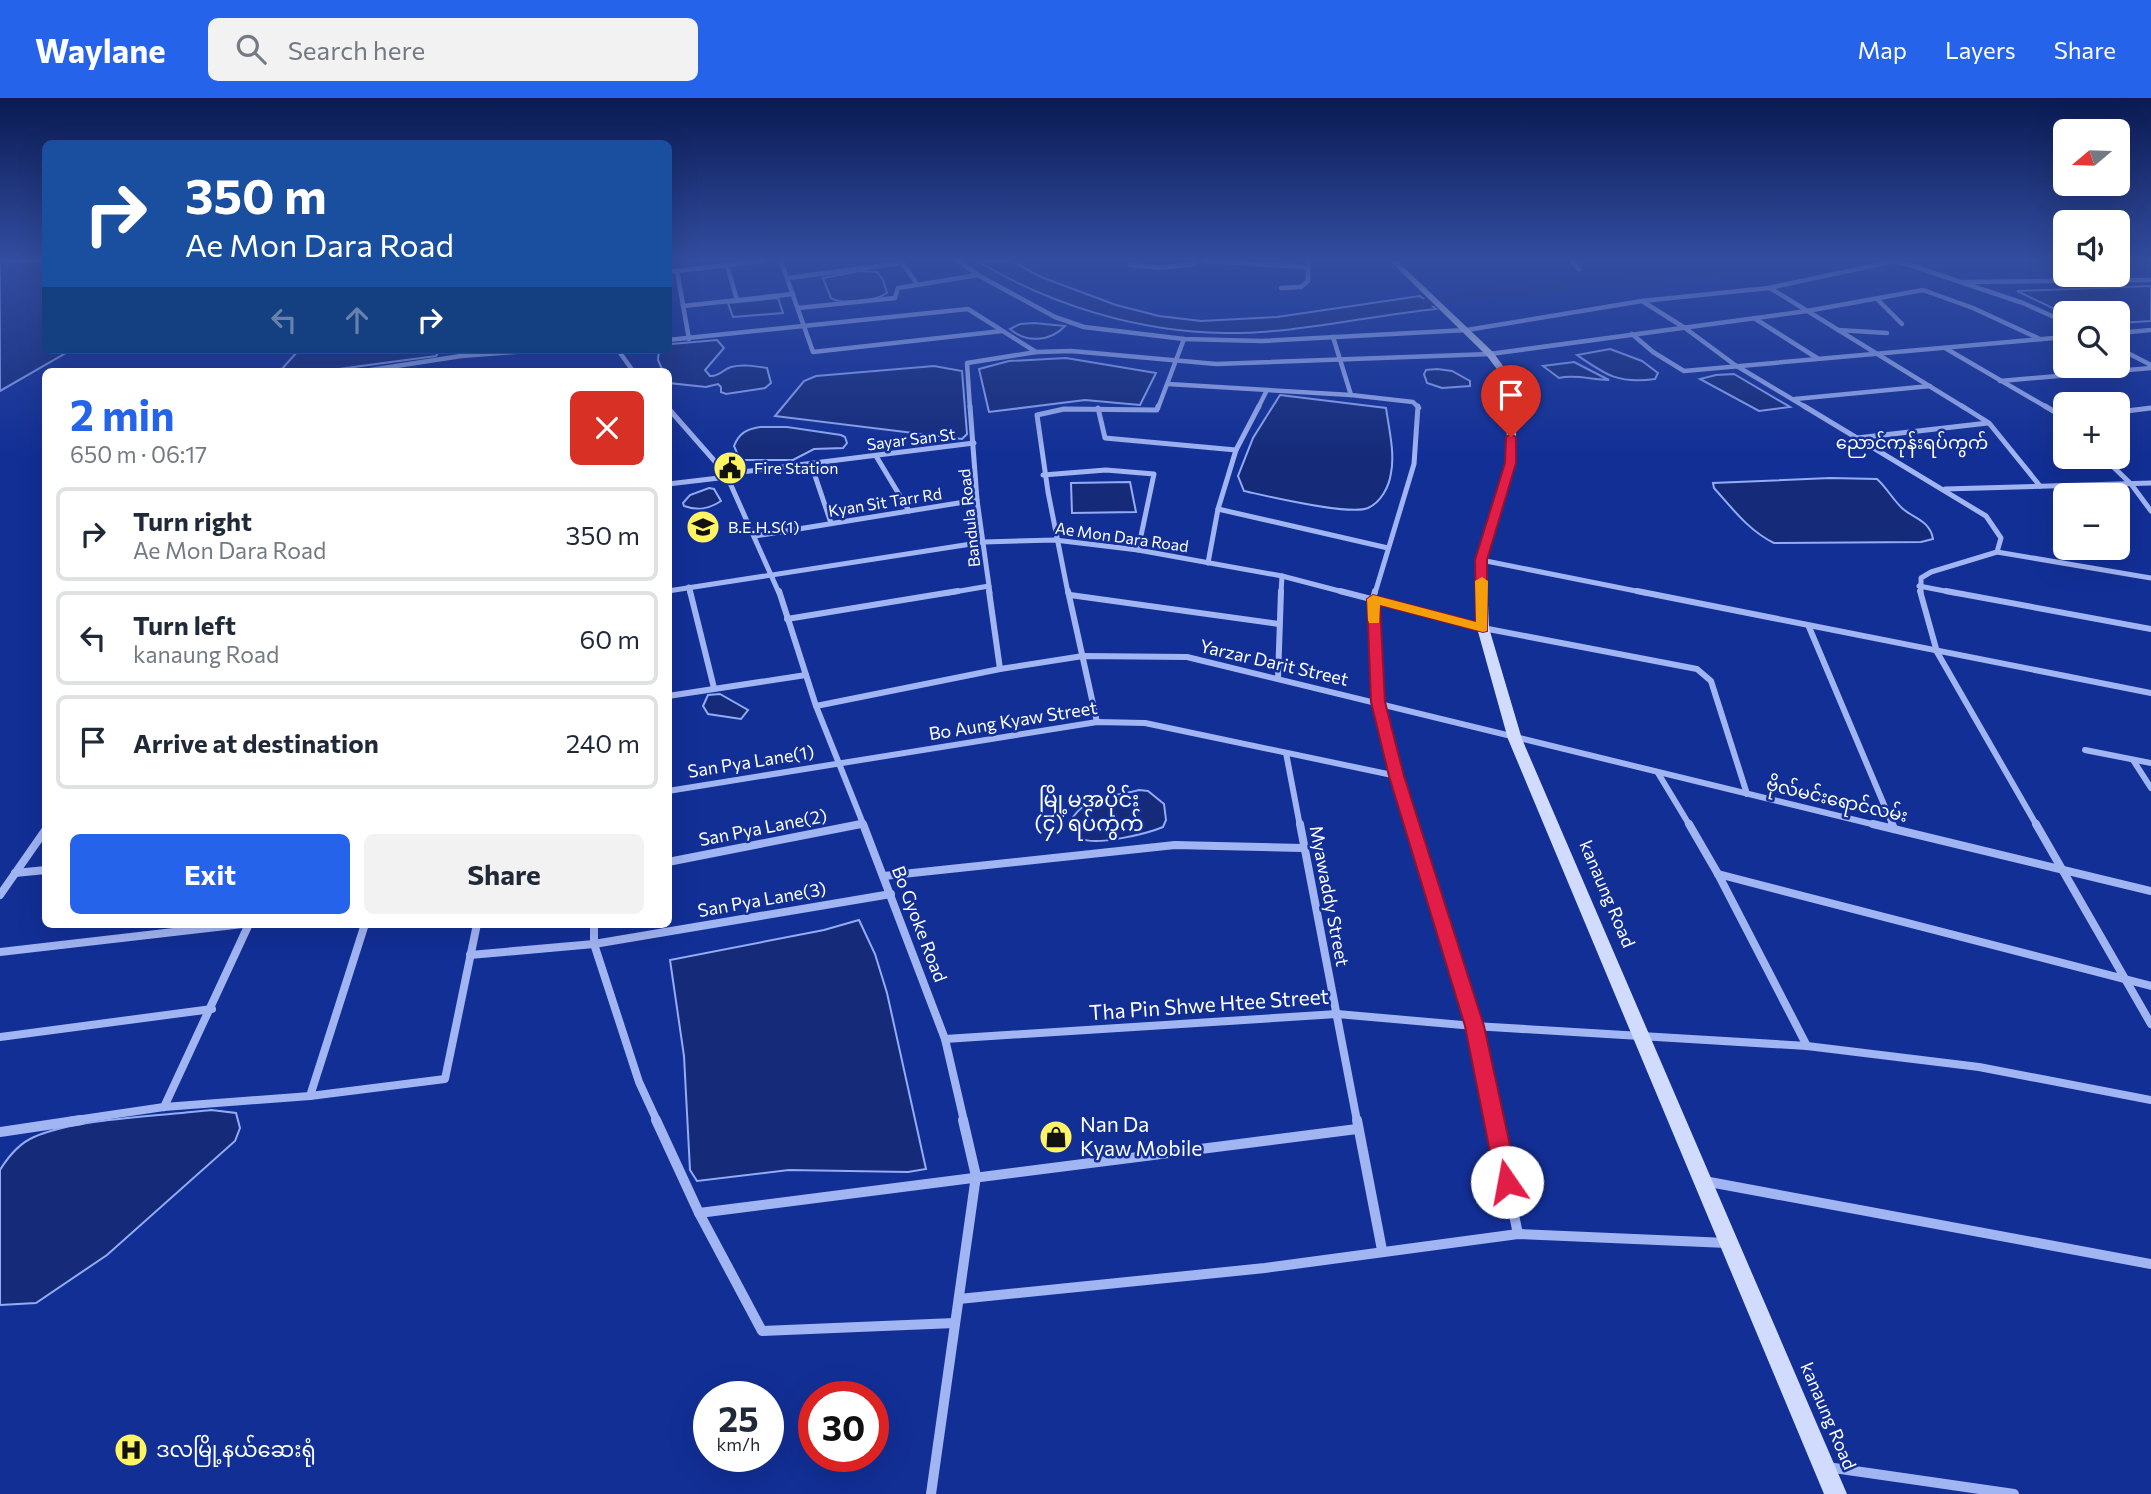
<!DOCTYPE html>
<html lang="en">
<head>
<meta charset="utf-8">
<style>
  :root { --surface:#fff; --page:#f2f2f3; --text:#1f2937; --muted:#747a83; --line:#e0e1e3; --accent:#2563eb }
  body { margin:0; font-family:Commissioner,"Noto Sans Myanmar",sans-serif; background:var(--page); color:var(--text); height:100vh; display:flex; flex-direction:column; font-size:26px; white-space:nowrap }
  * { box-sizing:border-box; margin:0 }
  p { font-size:23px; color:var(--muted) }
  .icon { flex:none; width:38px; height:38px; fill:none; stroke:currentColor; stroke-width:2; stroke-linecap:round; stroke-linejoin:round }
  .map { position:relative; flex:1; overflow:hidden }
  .details { position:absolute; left:42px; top:270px; width:630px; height:560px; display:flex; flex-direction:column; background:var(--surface); border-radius:10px; box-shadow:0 7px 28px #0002 }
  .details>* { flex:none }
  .hud { position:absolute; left:42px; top:42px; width:630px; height:214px; border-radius:10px; box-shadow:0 7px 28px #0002; background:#1a4fa0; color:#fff; overflow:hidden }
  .needle { width:46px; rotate:251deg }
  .buttons { position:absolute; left:2053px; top:21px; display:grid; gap:14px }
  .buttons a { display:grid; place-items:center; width:77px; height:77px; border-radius:10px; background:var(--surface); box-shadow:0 7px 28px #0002; font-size:35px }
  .speed { position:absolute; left:693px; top:1283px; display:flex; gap:14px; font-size:35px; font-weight:700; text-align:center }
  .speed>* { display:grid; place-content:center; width:91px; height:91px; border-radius:50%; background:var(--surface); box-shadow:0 7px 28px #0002; line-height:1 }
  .speed small { font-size:18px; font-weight:400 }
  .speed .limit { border:10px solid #d22; background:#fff; color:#111 }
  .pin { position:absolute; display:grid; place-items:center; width:60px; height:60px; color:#fff; margin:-72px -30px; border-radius:50% 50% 50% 0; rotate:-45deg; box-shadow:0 0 7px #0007 }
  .pin .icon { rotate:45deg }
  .me { position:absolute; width:77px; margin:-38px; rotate:348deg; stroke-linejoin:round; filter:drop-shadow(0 0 5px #0008) }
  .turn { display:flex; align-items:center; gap:24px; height:147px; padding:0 28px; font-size:32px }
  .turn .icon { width:91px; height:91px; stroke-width:2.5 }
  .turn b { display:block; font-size:49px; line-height:60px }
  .lanes { display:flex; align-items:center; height:66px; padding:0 28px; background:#0003; justify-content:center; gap:35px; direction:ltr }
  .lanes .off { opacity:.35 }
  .round { display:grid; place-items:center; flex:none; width:74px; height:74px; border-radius:10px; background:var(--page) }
  .headline { display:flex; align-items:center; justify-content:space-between; height:119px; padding:0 28px }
  h1 { font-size:42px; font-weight:700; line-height:52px; color:var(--accent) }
  .cta { display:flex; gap:14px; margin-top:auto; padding:14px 28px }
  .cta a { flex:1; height:80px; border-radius:10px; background:var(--accent); color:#fff; font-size:28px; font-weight:700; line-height:80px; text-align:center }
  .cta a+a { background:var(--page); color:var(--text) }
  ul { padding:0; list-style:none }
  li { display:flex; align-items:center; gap:21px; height:94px; margin:0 14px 10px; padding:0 14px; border:4px solid var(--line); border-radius:10px }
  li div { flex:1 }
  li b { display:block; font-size:26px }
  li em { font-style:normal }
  header { display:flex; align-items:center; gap:42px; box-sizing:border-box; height:98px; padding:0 35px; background:var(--accent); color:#fff }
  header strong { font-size:33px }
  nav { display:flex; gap:38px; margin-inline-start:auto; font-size:24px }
  .search { width:490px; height:63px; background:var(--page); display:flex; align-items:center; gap:18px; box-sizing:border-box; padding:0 24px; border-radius:10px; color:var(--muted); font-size:26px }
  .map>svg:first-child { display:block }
  .water { fill:#152b7a; stroke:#93acf6; stroke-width:2 }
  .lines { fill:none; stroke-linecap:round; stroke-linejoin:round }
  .river { fill:#152b7a; fill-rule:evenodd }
  .street-far4 { stroke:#a2b5f3; stroke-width:4.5 }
  .street-far3 { stroke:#a2b5f3; stroke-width:5 }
  .street-far2 { stroke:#a2b5f3; stroke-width:6 }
  .street-far1 { stroke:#a2b5f3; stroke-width:8 }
  .street { stroke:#a2b5f3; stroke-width:10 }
  .secondary { fill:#d1dbfd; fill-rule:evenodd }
  .route { fill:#e11d48; stroke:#92132f; stroke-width:2 }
  .slow { fill:#f59e0b }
  .labels { text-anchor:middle; stroke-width:5; stroke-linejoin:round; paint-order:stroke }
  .far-street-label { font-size:16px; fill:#fff; stroke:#122f96 }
  .far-poi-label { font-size:16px; fill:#fff; stroke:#122f96; text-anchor:start }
  .far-quarter-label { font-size:18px; fill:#fff; stroke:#122f96 }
  .street-label { font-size:18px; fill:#fff; stroke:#122f96 }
  .quarter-label { font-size:21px; fill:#fff; stroke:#122f96 }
  .near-street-label { font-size:21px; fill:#fff; stroke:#122f96 }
  .near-poi-label { font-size:21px; fill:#fff; stroke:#122f96; text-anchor:start }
</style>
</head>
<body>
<header>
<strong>Waylane</strong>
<div class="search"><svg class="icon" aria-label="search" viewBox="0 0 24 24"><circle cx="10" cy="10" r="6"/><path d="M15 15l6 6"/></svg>Search here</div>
<nav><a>Map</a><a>Layers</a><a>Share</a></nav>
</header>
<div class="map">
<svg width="2151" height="1396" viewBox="0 0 2151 1396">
  <rect width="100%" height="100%" fill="#122f96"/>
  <g class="water">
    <polygon points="0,163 45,163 46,252 71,252 0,293"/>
    <path d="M 977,163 L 1011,163 L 1041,179 L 1116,207 L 1159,218 L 1201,223 L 1277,219 L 1420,198 L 1436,211 C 1366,218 1295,236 1225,235 C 1138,234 1051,207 977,163 Z"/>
    <path d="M 860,173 L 877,174 L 883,182 L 887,195 C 876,203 843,207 831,200 L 823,180 Z"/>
    <polygon points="2151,188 2151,223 2118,225 2118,215 2065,216 2017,193"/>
    <polygon points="778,200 783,215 733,219 728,205"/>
    <path d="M 1034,225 L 1065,228 C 1050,244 1026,245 1010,231 L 1020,226 Z"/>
    <path d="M 717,242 L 724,250 L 705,272 L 710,278 C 719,279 722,272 731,269 C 743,266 755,268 767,270 L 771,285 L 765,290 L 726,296 L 721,294 L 721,289 L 718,286 L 706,289 L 669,285 L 668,273 L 663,273 L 658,262 L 659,252 L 668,252 L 669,246 L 671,246 Z"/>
    <path d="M 1610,251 L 1642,263 L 1658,275 L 1655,281 C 1618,286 1606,277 1577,257 Z"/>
    <polygon points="333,252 440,252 436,258 331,272 281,272 297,254"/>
    <polygon points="1066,260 1156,275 1140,307 1085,302 989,314 979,271 1009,263"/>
    <path d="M 1574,264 L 1609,282 C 1592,282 1575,276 1559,280 L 1543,268 Z"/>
    <polygon points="934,268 962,273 967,336 962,341 775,318 804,283 816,278"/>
    <polygon points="1437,271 1452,273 1470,283 1470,288 1442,290 1427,285 1424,276 1426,272"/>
    <polygon points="1734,276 1790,309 1759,313 1700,281 1716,277"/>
    <path d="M 1280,297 L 1386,310 C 1389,331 1395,355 1391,375 C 1389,389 1381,404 1368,410 C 1349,418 1267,398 1244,393 L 1238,378 L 1253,340 Z"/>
    <path d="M 760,329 L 787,329 L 841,337 L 845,339 L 847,345 L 843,350 L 814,351 L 793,362 L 740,362 L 734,348 C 739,335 747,331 760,329 Z"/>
    <path d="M 1830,380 L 1877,381 C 1887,390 1893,402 1903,411 C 1915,421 1930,423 1933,441 L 1921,444 L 1774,445 C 1749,433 1732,410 1714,390 L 1713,385 Z"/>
    <polygon points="1130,384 1136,414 1072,415 1071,385"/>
    <path d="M 709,390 L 714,391 L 721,403 C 709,411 698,413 684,408 L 683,405 L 690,397 Z"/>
    <polygon points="720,596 748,612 741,621 708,616 703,608 708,597"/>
    <path d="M 1139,692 L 1148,693 L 1164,706 L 1166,722 L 1163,729 C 1149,735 1094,749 1081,740 C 1076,736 1075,726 1073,719 C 1090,696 1114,699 1139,692 Z"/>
    <polygon points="859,822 875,856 887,895 926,1071 908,1074 789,1072 697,1083 690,1072 684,958 670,862 824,832"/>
    <path d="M 211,1012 L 236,1015 L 240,1030 L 235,1043 L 107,1157 L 36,1205 L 0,1207 L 0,1072 C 8,1059 20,1045 34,1039 C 77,1020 162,1018 211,1012 Z"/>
  </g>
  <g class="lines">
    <polygon class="river" points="1779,163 1803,163 1772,173 1489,199 1393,214 1386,210 1393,206 1489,191"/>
    <g class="street-far4">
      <polyline points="781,163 813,254 1002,233"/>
      <polyline points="901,163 917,186"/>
      <polyline points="959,163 978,177 1055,219 1084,229 1184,241 1262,243 1467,232 1642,203 1769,190 1895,163"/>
      <polyline points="1205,163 1307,169"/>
      <polyline points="1572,163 1579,171"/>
      <polyline points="1898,163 2023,205 2065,224"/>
      <polyline points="727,167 737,202"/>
      <polyline points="1130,167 1160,170 1193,166 1194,163"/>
      <polyline points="677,173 689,241"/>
      <polyline points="668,174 762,163"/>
      <polyline points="788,180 902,165"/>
      <polyline points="1964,184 2151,182"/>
      <polyline points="1281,190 1301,189 1308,183 1308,163"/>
      <polyline points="1770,190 1965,310"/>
      <polyline points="1877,201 1902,226"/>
      <polyline points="1642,203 1685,230 1735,267 1807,310"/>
      <polyline points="683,208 793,196"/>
      <polyline points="798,210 895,200 898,190 978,177"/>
      <polyline points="1754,220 1817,260"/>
      <polyline points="1838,232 1887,235"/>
      <polyline points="2118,235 2151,232"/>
      <polyline points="1632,236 1653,254 1684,273 2065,239"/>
      <polyline points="1333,239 1351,297"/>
      <polyline points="668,242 968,211 1036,254"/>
      <polyline points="1945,250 2048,310"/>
      <polyline points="2118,250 2151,267"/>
      <polyline points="618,252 633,273"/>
      <polyline points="364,273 461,258 540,252"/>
      <polyline points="2000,283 2151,270"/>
      <polyline points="1168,286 1351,297 1413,304 1419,310"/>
      <polyline points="1795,301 1930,288"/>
      <polyline points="970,310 967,265 1036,254 1071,253 1216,266 1490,256 1807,213 1923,192 1973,210 2040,241"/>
      <polyline points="1158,310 1184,241"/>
      <polyline points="1258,310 1267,292"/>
    </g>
    <g class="street-far3">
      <polyline points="970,308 977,402 990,495"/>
      <polyline points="1804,308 1986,418 2001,440 1997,454 1931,474 1921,480 1921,495"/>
      <polyline points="1962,308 1989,325 2040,388"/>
      <polyline points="2045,308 2065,320"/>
      <polyline points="668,310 726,376 779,495"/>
      <polyline points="1098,310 1105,340 1236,352"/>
      <polyline points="2118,314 2151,310"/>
      <polyline points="1857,340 1988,325"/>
      <polyline points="876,358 909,413"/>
      <polyline points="2103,359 2131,386 2151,413"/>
      <polyline points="811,366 831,425"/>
      <polyline points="1043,377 1106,372 1154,376 1138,452"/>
      <polyline points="668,386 719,380 726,376 974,345"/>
      <polyline points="1945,391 2151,385"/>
      <polyline points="1218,411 1388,450"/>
      <polyline points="755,438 977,402"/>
      <polyline points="1997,454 2151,480"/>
      <polyline points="1481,462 1646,495"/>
      <polyline points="1208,465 1218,411 1236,352 1259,308"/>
      <polyline points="1919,488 1955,495"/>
      <polyline points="689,489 690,495"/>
      <polyline points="668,493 984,444 1055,442 1138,452 1282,478 1347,495"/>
      <polyline points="948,495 989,488"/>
      <polyline points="1068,495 1048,394 1037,317 1064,311 1157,312 1158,308"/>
      <polyline points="1281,495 1282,478"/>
      <polyline points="1375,495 1414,366 1418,308"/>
    </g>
    <g class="street-far2">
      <polyline points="690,493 714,590"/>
      <polyline points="779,493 816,608 864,728"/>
      <polyline points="989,493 1000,571"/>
      <polyline points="1068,493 1097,624"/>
      <polyline points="1340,493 1483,530 1697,571 1711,583 1747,696"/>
      <polyline points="1375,493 1373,501 1378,604 1412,728"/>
      <polyline points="1637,493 2151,595"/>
      <polyline points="1920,493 1937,554 2037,728"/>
      <polyline points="1946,493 2151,531"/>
      <polyline points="1070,497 1279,526"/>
      <polyline points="787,521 958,493"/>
      <polyline points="1809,529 1893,728"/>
      <polyline points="1278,580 1281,493"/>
      <polyline points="668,598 806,577"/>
      <polyline points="816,608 1000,571 1083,558 1187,559 1880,728"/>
      <polyline points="2085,652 2151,665"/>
      <polyline points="1286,655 1300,728"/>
      <polyline points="2133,662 2151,690"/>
      <polyline points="1658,675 1690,728"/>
      <polyline points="668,693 1097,624 1145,625 1397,678"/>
      <polyline points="852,728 863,726"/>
    </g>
    <g class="street-far1">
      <polyline points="863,726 945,941 964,1023"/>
      <polyline points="1300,726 1357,1023"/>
      <polyline points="1412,726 1474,928 1494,1023"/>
      <polyline points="1689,726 1718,776 1807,948"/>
      <polyline points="1873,726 2151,793"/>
      <polyline points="1892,726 1894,731"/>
      <polyline points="2036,726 2151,926"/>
      <polyline points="668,764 861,726"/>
      <polyline points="15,775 46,772"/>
      <polyline points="1718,776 2151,888"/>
      <polyline points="884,778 1175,747 1303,750"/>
      <polyline points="0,797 46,731"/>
      <polyline points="594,826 594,846 639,984 657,1023"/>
      <polyline points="0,854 243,826"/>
      <polyline points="470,857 594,846 891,796"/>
      <polyline points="0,939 212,911"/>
      <polyline points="945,941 1337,916 1474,928 1807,948 1979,969 2151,1002"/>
      <polyline points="310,998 365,826"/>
      <polyline points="164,1009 249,826"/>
      <polyline points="69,1023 164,1009 310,998 445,981 477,826"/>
    </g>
    <g class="street">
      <polyline points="656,1022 699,1115 762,1233 955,1225"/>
      <polyline points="1357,1022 1382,1152"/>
      <polyline points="1494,1022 1518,1136"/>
      <polyline points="0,1034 81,1022"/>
      <polyline points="1704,1083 2151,1166"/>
      <polyline points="699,1115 1357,1031"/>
      <polyline points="959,1201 1265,1170 1518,1136 1727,1145"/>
      <polyline points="1827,1369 2014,1396"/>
      <polyline points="931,1396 976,1078 963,1022"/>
    </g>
    <polygon class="secondary" points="1390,163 1397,163 1493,254 1516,286 1516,365 1486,462 1489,530 1522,641 1847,1396 1824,1396 1508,641 1477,530 1476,462 1506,365 1508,286 1487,258"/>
  </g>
  <linearGradient id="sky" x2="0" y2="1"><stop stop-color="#0a1a52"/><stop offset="0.45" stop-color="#334da0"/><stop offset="1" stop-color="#334da0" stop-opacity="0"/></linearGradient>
  <rect width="2151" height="359" fill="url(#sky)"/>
  <polygon class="route" points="1511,336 1516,339 1516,365 1487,462 1487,533 1483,534 1380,507 1385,604 1404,678 1484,928 1518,1084 1515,1091 1507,1094 1500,1091 1496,1084 1465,928 1389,678 1371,604 1367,501 1373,497 1476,524 1475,462 1505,365 1506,339"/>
  <polygon class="slow" points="1482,479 1488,483 1487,533 1483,534 1380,507 1379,525 1369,525 1368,522 1367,501 1373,497 1476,524 1475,483"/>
  <defs>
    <symbol id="civic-disc" viewBox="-11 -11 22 22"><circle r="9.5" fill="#fff464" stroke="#122f96"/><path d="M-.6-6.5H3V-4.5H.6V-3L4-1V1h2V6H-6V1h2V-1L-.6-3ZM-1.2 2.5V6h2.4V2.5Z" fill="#111"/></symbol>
    <symbol id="school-disc" viewBox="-11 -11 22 22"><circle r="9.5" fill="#fff464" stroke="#122f96"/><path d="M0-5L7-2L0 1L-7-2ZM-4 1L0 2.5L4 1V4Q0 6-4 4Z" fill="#111"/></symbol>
    <symbol id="shop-disc" viewBox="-11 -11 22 22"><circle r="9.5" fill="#fff464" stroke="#122f96"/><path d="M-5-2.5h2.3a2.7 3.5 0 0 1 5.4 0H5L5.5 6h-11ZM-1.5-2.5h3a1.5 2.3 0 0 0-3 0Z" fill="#111"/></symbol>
    <symbol id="hospital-disc" viewBox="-11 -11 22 22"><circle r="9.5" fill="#fff464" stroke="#122f96"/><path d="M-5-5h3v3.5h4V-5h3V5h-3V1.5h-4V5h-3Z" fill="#111"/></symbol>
  </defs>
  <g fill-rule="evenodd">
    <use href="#civic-disc" x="711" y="351" width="38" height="38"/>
    <use href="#school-disc" x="684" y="410" width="38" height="38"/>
    <use href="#shop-disc" x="1037" y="1020" width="38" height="38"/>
    <use href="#hospital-disc" x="112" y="1333" width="38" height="38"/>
  </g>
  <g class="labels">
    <g class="far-street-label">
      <text transform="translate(911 341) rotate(-7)" y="6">Sayar San St</text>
      <text transform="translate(885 404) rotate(-9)" y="6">Kyan Sit Tarr Rd</text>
      <text transform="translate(969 420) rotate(-96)" y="6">Bandula Road</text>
      <text transform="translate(1122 439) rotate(8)" y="6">Ae Mon Dara Road</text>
    </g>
    <g class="far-poi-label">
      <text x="754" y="376">Fire Station</text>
      <text x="728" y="435">B.E.H.S(1)</text>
    </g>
    <g class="far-quarter-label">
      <text x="1912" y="351">ညောင်ကုန်းရပ်ကွက်</text>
    </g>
    <g class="street-label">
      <text transform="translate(1274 565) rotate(13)" y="6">Yarzar Darit Street</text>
      <text transform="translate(1013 623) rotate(-9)" y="6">Bo Aung Kyaw Street</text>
      <text transform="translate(751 664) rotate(-9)" y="6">San Pya Lane(1)</text>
      <text transform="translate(1837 702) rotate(13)" y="6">ဗိုလ်မင်းရောင်လမ်း</text>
      <text transform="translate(763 730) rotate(-11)" y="6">San Pya Lane(2)</text>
      <text transform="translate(1607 796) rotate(67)" y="6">kanaung Road</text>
      <text transform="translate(1329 798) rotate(79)" y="6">Myawaddy Street</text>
      <text transform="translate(762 802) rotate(-10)" y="6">San Pya Lane(3)</text>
      <text transform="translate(919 826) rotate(69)" y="6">Bo Gyoke Road</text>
      <text transform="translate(1828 1318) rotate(67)" y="6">kanaung Road</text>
    </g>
    <g class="quarter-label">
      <text x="1089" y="709">မြို့မအပိုင်း<tspan x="1089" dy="24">(၄) ရပ်ကွက်</tspan></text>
    </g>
    <g class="near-street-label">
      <text transform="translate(1209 907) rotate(-4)" y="7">Tha Pin Shwe Htee Street</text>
    </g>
    <g class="near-poi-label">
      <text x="1080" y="1034">Nan Da<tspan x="1080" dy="24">Kyaw Mobile</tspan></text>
      <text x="156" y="1359">ဒလမြို့နယ်ဆေးရုံ</text>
    </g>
  </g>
</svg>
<div class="buttons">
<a><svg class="needle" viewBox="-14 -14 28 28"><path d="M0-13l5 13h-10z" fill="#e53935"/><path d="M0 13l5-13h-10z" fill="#747a83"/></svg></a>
<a><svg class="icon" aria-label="sound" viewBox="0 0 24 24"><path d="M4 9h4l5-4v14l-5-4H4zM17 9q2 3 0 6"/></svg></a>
<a><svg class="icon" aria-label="search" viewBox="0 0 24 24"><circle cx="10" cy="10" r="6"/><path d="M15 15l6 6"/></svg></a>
<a>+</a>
<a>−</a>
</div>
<div class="speed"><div>25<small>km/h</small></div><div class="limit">30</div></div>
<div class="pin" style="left:1511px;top:339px;background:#d93025"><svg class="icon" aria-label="arrive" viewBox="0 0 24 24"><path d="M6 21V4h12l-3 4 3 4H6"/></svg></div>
<svg class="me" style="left:1507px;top:1084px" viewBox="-20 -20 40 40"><circle r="19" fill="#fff"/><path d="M0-13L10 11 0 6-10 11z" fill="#e11d48"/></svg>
<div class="hud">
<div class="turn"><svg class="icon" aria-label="right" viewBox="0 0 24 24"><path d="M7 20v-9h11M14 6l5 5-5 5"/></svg><div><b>350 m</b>Ae Mon Dara Road</div></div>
<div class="lanes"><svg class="icon off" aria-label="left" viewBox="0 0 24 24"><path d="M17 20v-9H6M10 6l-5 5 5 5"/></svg><svg class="icon off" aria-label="ahead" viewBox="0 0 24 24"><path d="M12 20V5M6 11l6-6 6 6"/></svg><svg class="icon" aria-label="right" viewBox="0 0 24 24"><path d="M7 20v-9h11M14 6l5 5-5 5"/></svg></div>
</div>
<section class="details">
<div class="headline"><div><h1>2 min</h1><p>650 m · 06:17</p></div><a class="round" style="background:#d93025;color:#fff"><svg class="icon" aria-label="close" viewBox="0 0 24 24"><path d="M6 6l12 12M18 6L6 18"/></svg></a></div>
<ul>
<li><svg class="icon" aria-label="right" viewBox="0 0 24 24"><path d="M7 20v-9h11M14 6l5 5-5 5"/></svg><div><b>Turn right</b><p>Ae Mon Dara Road</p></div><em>350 m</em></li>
<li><svg class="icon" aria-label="left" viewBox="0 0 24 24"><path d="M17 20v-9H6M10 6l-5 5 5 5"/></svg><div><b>Turn left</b><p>kanaung Road</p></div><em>60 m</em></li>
<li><svg class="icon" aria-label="arrive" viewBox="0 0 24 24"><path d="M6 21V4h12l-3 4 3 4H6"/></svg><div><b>Arrive at destination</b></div><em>240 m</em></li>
</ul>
<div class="cta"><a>Exit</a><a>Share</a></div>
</section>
</div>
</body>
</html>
